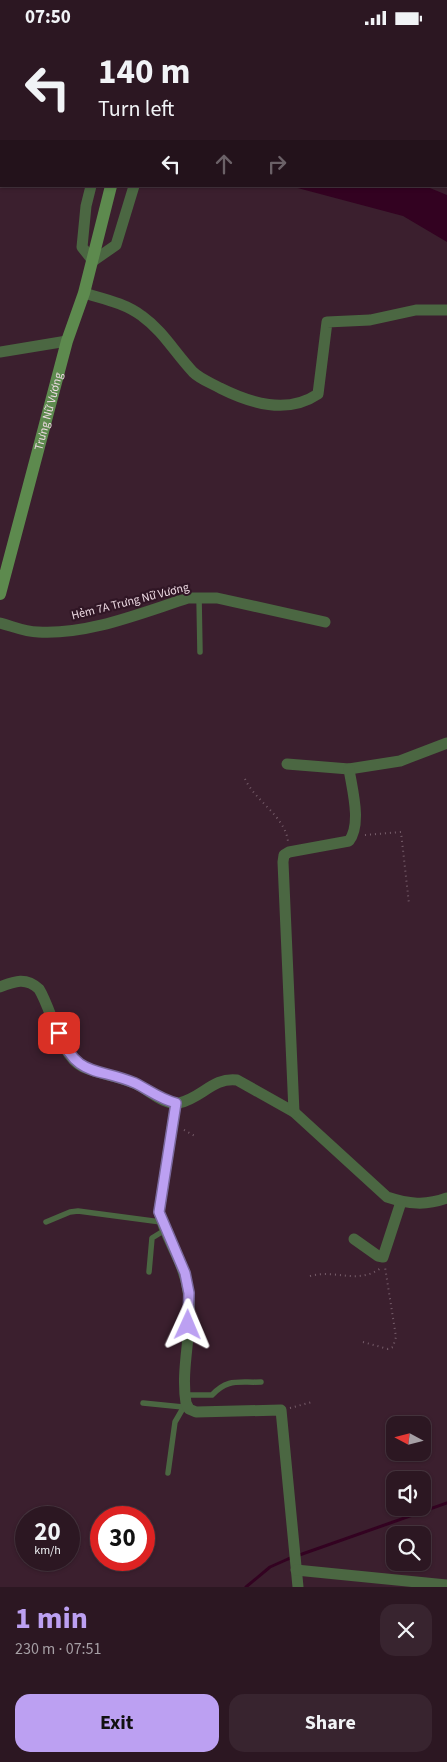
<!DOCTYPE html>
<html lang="en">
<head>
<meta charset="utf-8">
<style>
  :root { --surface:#2c1722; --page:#38242f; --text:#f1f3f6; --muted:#a69fa5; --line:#483640; --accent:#bca0f2 }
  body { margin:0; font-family:"Source Sans 3",sans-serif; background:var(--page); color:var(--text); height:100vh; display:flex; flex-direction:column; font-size:19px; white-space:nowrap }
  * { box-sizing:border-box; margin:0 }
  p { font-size:16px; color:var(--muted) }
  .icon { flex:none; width:28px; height:28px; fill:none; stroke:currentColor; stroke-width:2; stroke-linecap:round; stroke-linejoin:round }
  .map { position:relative; height:1552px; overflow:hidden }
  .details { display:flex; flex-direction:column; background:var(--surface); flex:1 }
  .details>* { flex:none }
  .banner { position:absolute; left:0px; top:0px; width:448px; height:152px; box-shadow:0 1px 4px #0004,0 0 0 1px var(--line); background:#2c1722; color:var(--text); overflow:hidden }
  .needle { width:32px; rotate:277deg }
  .tools { position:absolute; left:386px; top:1381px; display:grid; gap:10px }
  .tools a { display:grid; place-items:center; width:45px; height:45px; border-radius:10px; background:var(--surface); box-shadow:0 1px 4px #0004,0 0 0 1px var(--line); font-size:25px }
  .speed { position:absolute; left:15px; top:1471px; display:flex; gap:10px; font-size:25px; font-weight:700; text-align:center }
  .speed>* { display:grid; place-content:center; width:65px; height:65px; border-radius:50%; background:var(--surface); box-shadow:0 1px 4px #0004,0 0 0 1px var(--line); line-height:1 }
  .speed small { font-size:12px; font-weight:400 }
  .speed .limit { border:8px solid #d22; background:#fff; color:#111 }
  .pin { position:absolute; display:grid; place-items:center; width:42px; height:42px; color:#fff; margin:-21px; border-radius:10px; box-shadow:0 2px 8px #0006 }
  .me { position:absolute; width:55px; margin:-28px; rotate:1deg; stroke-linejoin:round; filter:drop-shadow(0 0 4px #0008) }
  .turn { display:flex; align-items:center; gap:18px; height:105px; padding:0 15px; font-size:22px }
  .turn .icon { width:65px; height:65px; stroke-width:2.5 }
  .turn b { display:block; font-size:35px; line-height:42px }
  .lanes { display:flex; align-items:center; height:48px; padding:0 15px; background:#0003; justify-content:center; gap:25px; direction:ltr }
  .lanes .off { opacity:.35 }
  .round { display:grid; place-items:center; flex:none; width:52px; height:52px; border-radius:15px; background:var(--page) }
  .head { display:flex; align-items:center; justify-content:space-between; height:85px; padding:0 15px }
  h1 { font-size:30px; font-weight:700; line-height:38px; color:var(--accent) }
  .cta { display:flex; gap:10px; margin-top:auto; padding:10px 15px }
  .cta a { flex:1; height:58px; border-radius:15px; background:var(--accent); color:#111; font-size:20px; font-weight:700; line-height:58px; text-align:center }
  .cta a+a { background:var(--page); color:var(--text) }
  .status { display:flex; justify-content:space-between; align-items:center; height:35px; padding:0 25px; background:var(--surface); direction:ltr }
  .status svg { height:14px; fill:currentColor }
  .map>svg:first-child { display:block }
  .water { fill:#330221 }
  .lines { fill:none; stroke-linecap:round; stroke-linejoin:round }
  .stream { stroke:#330221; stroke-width:3 }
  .path { stroke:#765d6a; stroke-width:2; stroke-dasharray:1 4; stroke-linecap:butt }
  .service { stroke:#4b6742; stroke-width:5.5 }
  .minor { stroke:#4b6742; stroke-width:11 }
  .secondary { stroke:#5d8a4e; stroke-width:12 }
  .route-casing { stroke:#7a689d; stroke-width:12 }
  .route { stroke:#bca0f2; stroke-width:9 }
  .labels { text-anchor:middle; stroke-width:4.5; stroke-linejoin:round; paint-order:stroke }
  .street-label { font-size:12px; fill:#eedbe4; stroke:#301625 }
</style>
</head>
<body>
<div class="status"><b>07:50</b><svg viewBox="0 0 49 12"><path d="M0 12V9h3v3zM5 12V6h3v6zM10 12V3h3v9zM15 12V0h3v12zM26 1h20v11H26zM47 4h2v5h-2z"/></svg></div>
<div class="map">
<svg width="447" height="1552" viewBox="0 0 447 1552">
  <rect width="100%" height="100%" fill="#3b1f2e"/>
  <polygon class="water" points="290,151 425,151 447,160 447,207 403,181"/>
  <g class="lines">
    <polyline class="stream" points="246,1552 270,1532 288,1524 447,1468"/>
    <g class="path">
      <polyline points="116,1 116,0"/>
      <polyline points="0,40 1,41"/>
      <path d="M 245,744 C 255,766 286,782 288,807"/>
      <polyline points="365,800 401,797 409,869"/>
      <polyline points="184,1095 195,1101"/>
      <path d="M 310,1241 C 337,1234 357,1250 381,1233"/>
      <polyline points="363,1307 388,1314 393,1312 396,1302 385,1232"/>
      <polyline points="290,1373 312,1367"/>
    </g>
    <g class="service">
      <polyline points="199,562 200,617"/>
      <polyline points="46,1187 70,1177 78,1176 161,1187"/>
      <polyline points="149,1237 152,1203 165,1195"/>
      <path d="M 184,1360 L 212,1360 C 228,1343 238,1348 261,1347"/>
      <polyline points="143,1368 183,1372"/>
      <polyline points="168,1438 175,1387 186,1368"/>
    </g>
    <g class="minor">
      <polyline points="43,1 44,0"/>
      <polyline points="168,1 168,0"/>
      <polyline points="0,24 1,24"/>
      <polyline points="0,113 1,113"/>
      <polyline points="446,144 447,144"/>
      <polyline points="91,151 86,171 82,212 93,226 116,210 134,151"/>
      <path d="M 84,258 C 104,264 125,268 142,281 C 163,296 175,318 193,337 C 200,344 211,348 220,353 C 250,368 287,380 318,359 L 327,287 L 370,285 L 416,275 L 447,275"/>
      <polyline points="0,317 67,306"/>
      <path d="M 0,588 C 12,591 25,597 38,597 C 88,600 141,578 188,563 L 217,563 L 325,587"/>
      <polyline points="287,729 349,734 400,726 447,708"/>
      <path d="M 0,952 C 15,946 26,942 39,954 C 52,975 60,1021 83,1032 C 101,1040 121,1041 138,1050 C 150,1056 164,1070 179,1068 C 202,1063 213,1042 237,1045 L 294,1077 L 387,1162 C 408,1169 426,1171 447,1163"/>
      <path d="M 176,1068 L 159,1177 C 166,1205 184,1227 188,1256 C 194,1293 180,1331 186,1368 L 189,1374 L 196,1377 L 281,1375 L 298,1552"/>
      <path d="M 294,1077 L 283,827 L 284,820 L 289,817 L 349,806 C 362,789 352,754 349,734"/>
      <polyline points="354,1204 378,1221 383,1222 401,1167"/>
      <polyline points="296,1535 447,1550"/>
    </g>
    <g class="secondary">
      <polyline points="144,1 144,0"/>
      <path id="s1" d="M 0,559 L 67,306 L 84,258 L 111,151"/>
    </g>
  </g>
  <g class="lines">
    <defs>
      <path id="route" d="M 59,998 C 77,1043 97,1032 135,1048 C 149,1055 160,1064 176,1068 L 159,1177 L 185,1238 L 189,1258 L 188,1290"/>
    </defs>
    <use href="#route" class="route-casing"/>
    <use href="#route" class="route"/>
  </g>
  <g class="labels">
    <g class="street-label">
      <text dy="4" stroke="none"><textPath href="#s1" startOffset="189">Trưng Nữ Vương</textPath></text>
      <text transform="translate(130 566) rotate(-14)" y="4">Hẻm 7A Trưng Nữ Vương</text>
    </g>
  </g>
</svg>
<div class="tools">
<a><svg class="needle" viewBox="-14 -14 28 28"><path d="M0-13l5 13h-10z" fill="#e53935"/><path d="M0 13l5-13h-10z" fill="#a69fa5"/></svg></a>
<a><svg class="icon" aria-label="sound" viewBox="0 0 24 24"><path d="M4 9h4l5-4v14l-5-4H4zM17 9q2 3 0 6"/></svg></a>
<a><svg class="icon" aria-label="search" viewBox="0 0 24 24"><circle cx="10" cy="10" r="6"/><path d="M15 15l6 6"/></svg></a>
</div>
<div class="speed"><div>20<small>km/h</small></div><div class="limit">30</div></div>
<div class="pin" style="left:59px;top:998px;background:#d93025"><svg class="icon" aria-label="arrive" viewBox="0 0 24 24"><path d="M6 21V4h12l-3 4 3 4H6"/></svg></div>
<svg class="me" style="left:188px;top:1290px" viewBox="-20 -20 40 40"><path d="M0-17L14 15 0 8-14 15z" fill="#bca0f2" stroke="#fff" stroke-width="4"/></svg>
<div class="banner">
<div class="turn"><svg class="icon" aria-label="left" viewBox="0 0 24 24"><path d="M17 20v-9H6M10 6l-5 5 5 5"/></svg><div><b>140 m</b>Turn left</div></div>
<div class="lanes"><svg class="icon" aria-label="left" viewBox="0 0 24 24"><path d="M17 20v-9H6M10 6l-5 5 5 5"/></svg><svg class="icon off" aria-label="ahead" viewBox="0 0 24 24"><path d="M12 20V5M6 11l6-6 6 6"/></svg><svg class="icon off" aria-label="right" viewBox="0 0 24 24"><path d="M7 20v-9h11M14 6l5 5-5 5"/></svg></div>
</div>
</div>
<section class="details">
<div class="head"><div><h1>1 min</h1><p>230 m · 07:51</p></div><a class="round"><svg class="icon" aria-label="close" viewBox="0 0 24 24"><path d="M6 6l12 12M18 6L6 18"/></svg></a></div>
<div class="cta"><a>Exit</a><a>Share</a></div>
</section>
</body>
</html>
